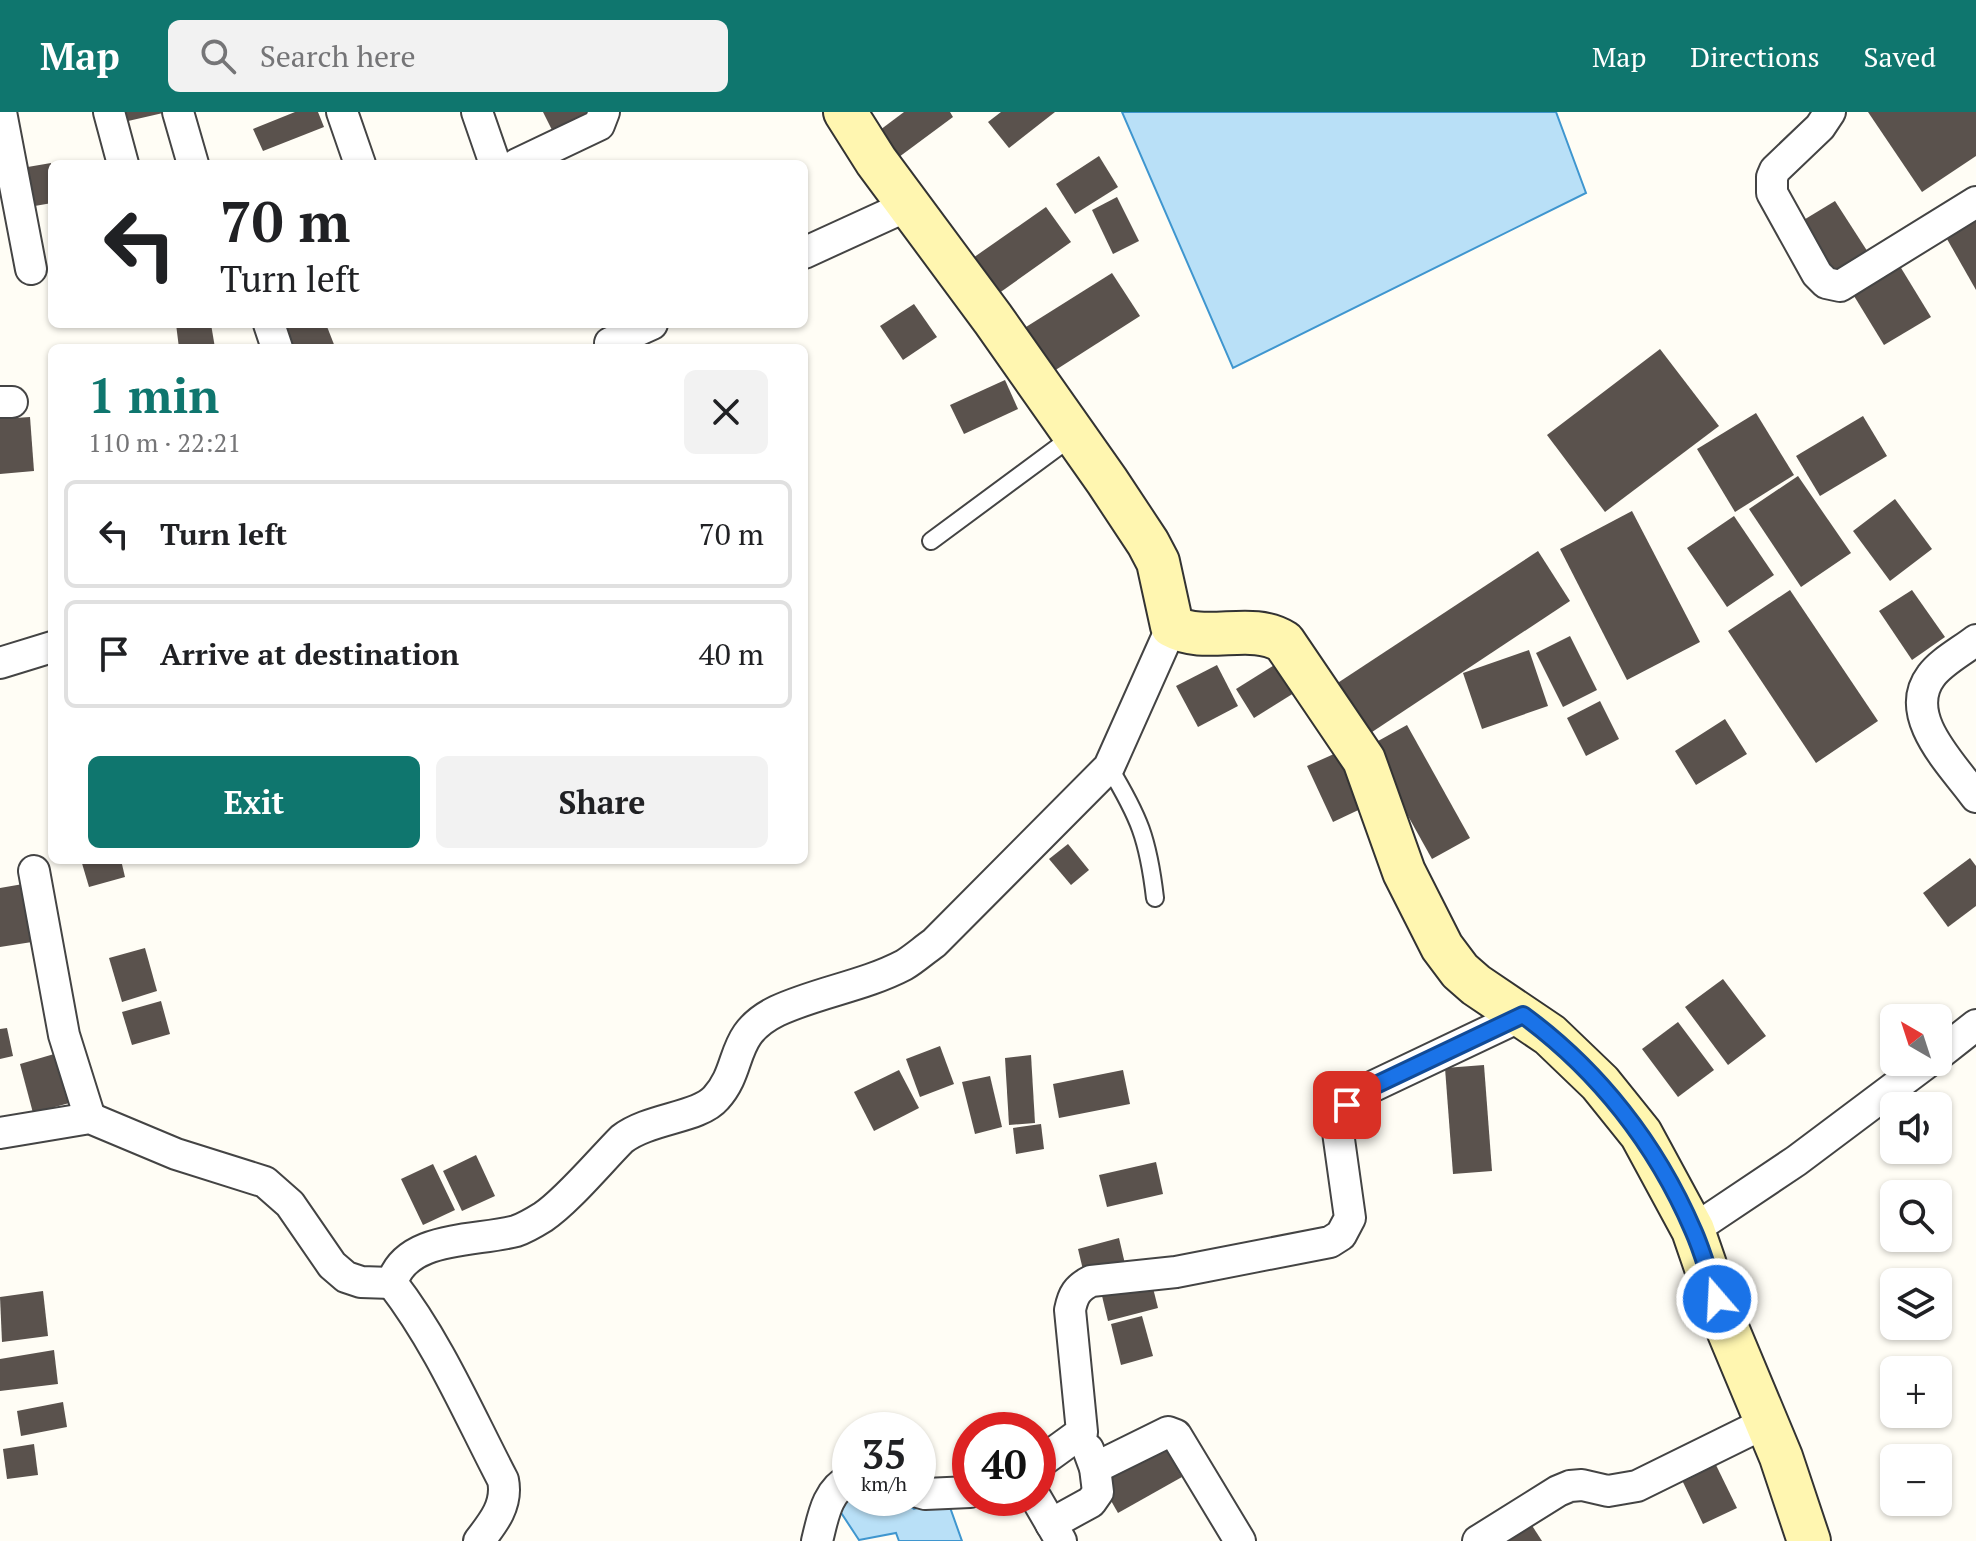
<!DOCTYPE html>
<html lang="en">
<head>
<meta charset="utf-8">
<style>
  :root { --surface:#fff; --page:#f2f2f2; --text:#202124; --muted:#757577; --line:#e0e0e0; --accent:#0f766e }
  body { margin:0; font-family:"PT Serif",serif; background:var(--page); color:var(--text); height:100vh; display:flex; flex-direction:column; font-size:30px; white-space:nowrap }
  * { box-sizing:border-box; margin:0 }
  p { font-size:26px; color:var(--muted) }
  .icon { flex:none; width:44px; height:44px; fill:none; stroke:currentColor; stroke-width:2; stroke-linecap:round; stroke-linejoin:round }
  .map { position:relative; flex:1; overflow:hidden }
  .sheet { position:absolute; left:48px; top:232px; width:760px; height:520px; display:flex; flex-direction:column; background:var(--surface); border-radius:12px; box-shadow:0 2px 6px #0004 }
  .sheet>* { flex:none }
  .top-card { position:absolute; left:48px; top:48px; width:760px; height:168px; border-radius:12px; box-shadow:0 2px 6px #0004; background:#fff; color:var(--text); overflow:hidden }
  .needle { width:52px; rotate:321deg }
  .tools { position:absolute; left:1880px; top:892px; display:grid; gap:16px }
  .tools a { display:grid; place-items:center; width:72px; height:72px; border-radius:12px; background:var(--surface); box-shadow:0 2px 6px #0004; font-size:40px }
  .speed { position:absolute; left:832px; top:1300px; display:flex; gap:16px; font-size:40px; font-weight:700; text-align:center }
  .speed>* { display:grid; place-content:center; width:104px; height:104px; border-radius:50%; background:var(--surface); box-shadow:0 2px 6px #0004; line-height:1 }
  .speed small { font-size:20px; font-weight:400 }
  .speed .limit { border:12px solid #d22; background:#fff; color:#111 }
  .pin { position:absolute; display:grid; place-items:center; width:68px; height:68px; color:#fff; margin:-34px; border-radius:16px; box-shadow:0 4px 12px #0006 }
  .me { position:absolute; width:88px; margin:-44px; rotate:341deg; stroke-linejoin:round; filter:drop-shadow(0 0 6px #0008) }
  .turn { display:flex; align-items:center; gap:28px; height:168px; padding:0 40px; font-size:36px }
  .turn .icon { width:104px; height:104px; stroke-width:2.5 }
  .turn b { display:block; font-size:56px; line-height:68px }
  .round { display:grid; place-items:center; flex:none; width:84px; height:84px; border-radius:12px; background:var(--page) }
  .headline { display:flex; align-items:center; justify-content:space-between; height:136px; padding:0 40px }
  h1 { font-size:48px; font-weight:700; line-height:60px; color:var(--accent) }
  .button { display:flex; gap:16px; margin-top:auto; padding:16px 40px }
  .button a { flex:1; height:92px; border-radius:12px; background:var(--accent); color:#fff; font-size:32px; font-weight:700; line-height:92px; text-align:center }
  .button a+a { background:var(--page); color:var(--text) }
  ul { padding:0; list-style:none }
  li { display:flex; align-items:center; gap:24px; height:108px; margin:0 16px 12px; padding:0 24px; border:4px solid var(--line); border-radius:12px }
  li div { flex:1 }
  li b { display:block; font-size:30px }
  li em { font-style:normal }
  header { display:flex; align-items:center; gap:48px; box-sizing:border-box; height:112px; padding:0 40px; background:var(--accent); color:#fff }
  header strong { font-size:38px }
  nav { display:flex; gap:44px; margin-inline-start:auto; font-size:28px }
  .search { width:560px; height:72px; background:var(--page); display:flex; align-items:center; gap:20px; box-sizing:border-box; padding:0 28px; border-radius:12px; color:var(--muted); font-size:30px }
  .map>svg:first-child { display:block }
  .water { fill:#b9e0f7; stroke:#3f96cf; stroke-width:2 }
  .building { fill:#5a524d }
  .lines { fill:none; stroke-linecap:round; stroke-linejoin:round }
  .lane-casing { stroke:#444; stroke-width:20 }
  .street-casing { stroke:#444; stroke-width:34 }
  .secondary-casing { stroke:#333; stroke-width:46 }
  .lane { stroke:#fff; stroke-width:16 }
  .street { stroke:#fff; stroke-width:30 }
  .secondary { stroke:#fff6b0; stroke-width:42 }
  .route-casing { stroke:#114b97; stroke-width:20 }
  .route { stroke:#1a73e8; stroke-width:14 }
</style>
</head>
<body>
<header>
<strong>Map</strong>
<div class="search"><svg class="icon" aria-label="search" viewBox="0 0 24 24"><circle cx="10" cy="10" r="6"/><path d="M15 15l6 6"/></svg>Search here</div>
<nav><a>Map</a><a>Directions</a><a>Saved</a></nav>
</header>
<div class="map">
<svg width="1976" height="1429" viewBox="0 0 1976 1429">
  <rect width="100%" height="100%" fill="#fffdf5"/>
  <g class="water">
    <polygon points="1122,0 1556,0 1586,81 1233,256"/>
    <polygon points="850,1380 850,1386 897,1386 914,1397 947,1387 962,1429 899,1429 896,1421 859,1428 834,1390"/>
  </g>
  <g class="building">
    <polygon points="112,0 163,0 163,1 115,12"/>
    <polygon points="295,0 318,0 324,15 263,39 253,17"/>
    <polygon points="543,0 595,0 555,24"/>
    <polygon points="904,0 950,0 953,5 899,45 880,18"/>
    <polygon points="1001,0 1055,0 1009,36 988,10"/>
    <polygon points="1868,0 1976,0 1976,44 1922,80"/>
    <polygon points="1099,44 1118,75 1075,102 1056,72"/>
    <polygon points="51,51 52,91 23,96 16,57"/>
    <polygon points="1117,85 1139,129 1113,142 1092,98"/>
    <polygon points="1835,89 1873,148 1841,169 1802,109"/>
    <polygon points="1046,95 1071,130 995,184 970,148"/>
    <polygon points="1976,100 1976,178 1943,120"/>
    <polygon points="1898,151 1931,205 1884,233 1851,179"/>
    <polygon points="1112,161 1140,204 1054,259 1026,215"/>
    <polygon points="914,192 937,225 903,248 880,214"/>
    <polygon points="176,212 211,212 215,236 179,236"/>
    <polygon points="280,212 326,212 335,235 290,236"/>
    <polygon points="1660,237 1719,314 1605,400 1547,323"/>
    <polygon points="1005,268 1018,297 964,322 950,293"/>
    <polygon points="1756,301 1794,363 1735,400 1697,337"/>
    <polygon points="1863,304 1887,344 1820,384 1796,344"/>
    <polygon points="30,305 34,359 0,362 0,307"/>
    <polygon points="1798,364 1851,441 1801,475 1749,397"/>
    <polygon points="1895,387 1932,437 1890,469 1853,419"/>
    <polygon points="1632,399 1700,530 1627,568 1560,437"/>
    <polygon points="1734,404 1774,463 1727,495 1687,436"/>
    <polygon points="1538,439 1570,489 1363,626 1330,576"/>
    <polygon points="1790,478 1878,609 1816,651 1728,519"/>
    <polygon points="1912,478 1945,525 1912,548 1879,499"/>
    <polygon points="1570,524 1597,578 1563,595 1536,541"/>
    <polygon points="1529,538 1548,594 1482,617 1463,561"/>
    <polygon points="1276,552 1294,581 1254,606 1236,577"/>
    <polygon points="1217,553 1238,594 1198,615 1176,574"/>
    <polygon points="1600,589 1619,627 1586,644 1567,606"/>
    <polygon points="1725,607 1747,642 1696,673 1675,639"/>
    <polygon points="1407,613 1470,726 1432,747 1369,634"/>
    <polygon points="1343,638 1369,693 1333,710 1307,654"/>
    <polygon points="1068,732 1089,758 1071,773 1049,747"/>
    <polygon points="1970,746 1976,754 1976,794 1948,815 1923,781"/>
    <polygon points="81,748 121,748 125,765 89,775"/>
    <polygon points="23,772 32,830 0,835 0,776"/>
    <polygon points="145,836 157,879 122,890 109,846"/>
    <polygon points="1723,867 1766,924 1728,953 1685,895"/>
    <polygon points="161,889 170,922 132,933 122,900"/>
    <polygon points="1678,910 1714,958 1678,985 1642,937"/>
    <polygon points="7,916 13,944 0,947 0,917"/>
    <polygon points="940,934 954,972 920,985 906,947"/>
    <polygon points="61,940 73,990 33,1001 20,952"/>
    <polygon points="1031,943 1035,1011 1009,1013 1005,946"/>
    <polygon points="1484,953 1492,1059 1453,1062 1445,956"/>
    <polygon points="899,958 919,996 874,1019 854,980"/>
    <polygon points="1123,958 1130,992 1059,1006 1053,972"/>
    <polygon points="990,964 1002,1015 975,1022 962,970"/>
    <polygon points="1041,1012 1044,1037 1016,1042 1013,1016"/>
    <polygon points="476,1043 495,1084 462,1099 443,1059"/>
    <polygon points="1156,1050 1163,1082 1107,1095 1099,1063"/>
    <polygon points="433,1052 455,1098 423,1113 401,1067"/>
    <polygon points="1119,1126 1125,1152 1084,1162 1078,1137"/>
    <polygon points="1152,1172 1158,1196 1108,1209 1102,1184"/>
    <polygon points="43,1179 48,1224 2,1230 0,1185"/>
    <polygon points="1142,1204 1153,1244 1121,1253 1111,1212"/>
    <polygon points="54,1238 58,1272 0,1279 0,1247"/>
    <polygon points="63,1290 67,1315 21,1324 17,1299"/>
    <polygon points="1162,1330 1182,1365 1118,1401 1098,1366"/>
    <polygon points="34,1332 38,1363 7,1367 3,1337"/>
    <polygon points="1715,1351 1737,1396 1703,1412 1681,1366"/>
    <polygon points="1531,1412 1542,1429 1503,1429"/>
  </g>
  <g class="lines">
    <defs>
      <g id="lane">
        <polyline points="931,429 1073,324"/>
        <path d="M 1109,655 C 1139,705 1148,726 1155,786"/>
      </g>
      <g id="street">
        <polyline points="1,0 31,157"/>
        <polyline points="109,0 123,52"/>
        <polyline points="178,0 193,52"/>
        <polyline points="342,0 360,52"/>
        <polyline points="477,0 495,52"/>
        <polyline points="1830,0 1820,15 1775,58 1772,65 1772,81 1817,162 1826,171 1840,174 1976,90"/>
        <polyline points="517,52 599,13 604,0"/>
        <polyline points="804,141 909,93"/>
        <polyline points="269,212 277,236"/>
        <polyline points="610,231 652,212"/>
        <polyline points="0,290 12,290"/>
        <path d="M 1976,528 C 1962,539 1941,550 1931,564 C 1901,604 1953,653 1976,685"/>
        <polyline points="0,551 52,535"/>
        <polyline points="34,759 64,923 90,1006"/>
        <polyline points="1938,943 1976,913"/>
        <polyline points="0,1021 90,1006 176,1042 265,1070 290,1092 332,1153 346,1165 361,1170 392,1171"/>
        <polyline points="1693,1118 1796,1049 1928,950"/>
        <path d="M 1038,1352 L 1082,1320 L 1070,1198 C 1073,1183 1077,1176 1091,1169 L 1176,1160 L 1330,1130 L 1341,1123 L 1350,1106 L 1337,1013 L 1347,993 L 1361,980 L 1523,903"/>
        <polyline points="1095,1356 1168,1320 1176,1323 1240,1429"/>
        <polyline points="918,1380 925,1382 970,1380"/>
        <polyline points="1036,1386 1061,1429"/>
        <polyline points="1051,1412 1091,1390 1098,1380 1095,1356 1088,1337"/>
        <path d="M 479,1429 C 494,1410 508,1392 503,1368 C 468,1301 439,1232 392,1171 C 406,1123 476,1130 516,1119 C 525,1116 535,1110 543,1105 C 567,1089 601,1048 622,1027 C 649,1006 699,1006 716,986 C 744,955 728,923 777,899 C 818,880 864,874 904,853 C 914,847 924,838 934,831 L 1109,655 L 1172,514"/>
        <path d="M 817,1429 C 823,1406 826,1379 850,1367"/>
        <polyline points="1478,1429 1558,1379 1570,1374 1582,1373 1608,1379 1637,1374 1767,1310"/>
      </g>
      <path id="secondary" d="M 845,0 L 876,49 L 993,207 L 1107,369 L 1148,431 L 1158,450 L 1172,514 C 1206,533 1251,509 1284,530 L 1364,648 L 1404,760 L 1442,835 L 1460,859 L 1476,873 L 1550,923 L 1600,971 L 1641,1022 L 1693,1118 L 1725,1211 L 1781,1345 L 1809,1429"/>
    </defs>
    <use href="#lane" class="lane-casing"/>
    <use href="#street" class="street-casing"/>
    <use href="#secondary" class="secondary-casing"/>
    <use href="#lane" class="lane"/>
    <use href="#street" class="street"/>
    <use href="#secondary" class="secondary"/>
  </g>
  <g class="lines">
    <defs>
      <path id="route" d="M 1347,993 L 1361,980 L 1523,903 C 1598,958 1656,1032 1693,1118 C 1703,1140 1709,1164 1717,1187"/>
    </defs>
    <use href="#route" class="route-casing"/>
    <use href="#route" class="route"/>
  </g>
</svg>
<div class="tools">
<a><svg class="needle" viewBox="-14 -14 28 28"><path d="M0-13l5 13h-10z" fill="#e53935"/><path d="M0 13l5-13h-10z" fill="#757577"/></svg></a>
<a><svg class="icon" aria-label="sound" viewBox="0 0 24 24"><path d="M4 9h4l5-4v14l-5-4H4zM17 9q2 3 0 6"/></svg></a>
<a><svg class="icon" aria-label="search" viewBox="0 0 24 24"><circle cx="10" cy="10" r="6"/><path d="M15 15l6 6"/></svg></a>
<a><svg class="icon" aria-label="layers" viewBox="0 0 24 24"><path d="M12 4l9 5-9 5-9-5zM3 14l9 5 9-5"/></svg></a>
<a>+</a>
<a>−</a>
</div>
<div class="speed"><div>35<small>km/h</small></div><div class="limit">40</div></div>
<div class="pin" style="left:1347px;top:993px;background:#d93025"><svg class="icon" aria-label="arrive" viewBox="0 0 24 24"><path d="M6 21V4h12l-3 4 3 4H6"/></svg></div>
<svg class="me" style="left:1717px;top:1187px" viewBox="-20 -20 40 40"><circle r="17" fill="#1a73e8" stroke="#fff" stroke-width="3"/><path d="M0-11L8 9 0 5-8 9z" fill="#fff"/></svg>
<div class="top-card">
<div class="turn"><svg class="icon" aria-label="left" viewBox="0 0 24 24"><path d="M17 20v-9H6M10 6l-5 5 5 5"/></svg><div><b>70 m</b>Turn left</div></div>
</div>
<section class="sheet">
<div class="headline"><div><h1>1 min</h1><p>110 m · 22:21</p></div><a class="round"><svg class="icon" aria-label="close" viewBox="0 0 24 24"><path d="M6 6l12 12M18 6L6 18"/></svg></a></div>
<ul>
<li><svg class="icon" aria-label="left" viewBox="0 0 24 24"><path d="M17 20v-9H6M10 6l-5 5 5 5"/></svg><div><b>Turn left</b></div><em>70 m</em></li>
<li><svg class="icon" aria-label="arrive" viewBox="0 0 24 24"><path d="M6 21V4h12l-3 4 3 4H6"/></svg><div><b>Arrive at destination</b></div><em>40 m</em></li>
</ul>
<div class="button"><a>Exit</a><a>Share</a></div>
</section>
</div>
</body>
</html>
